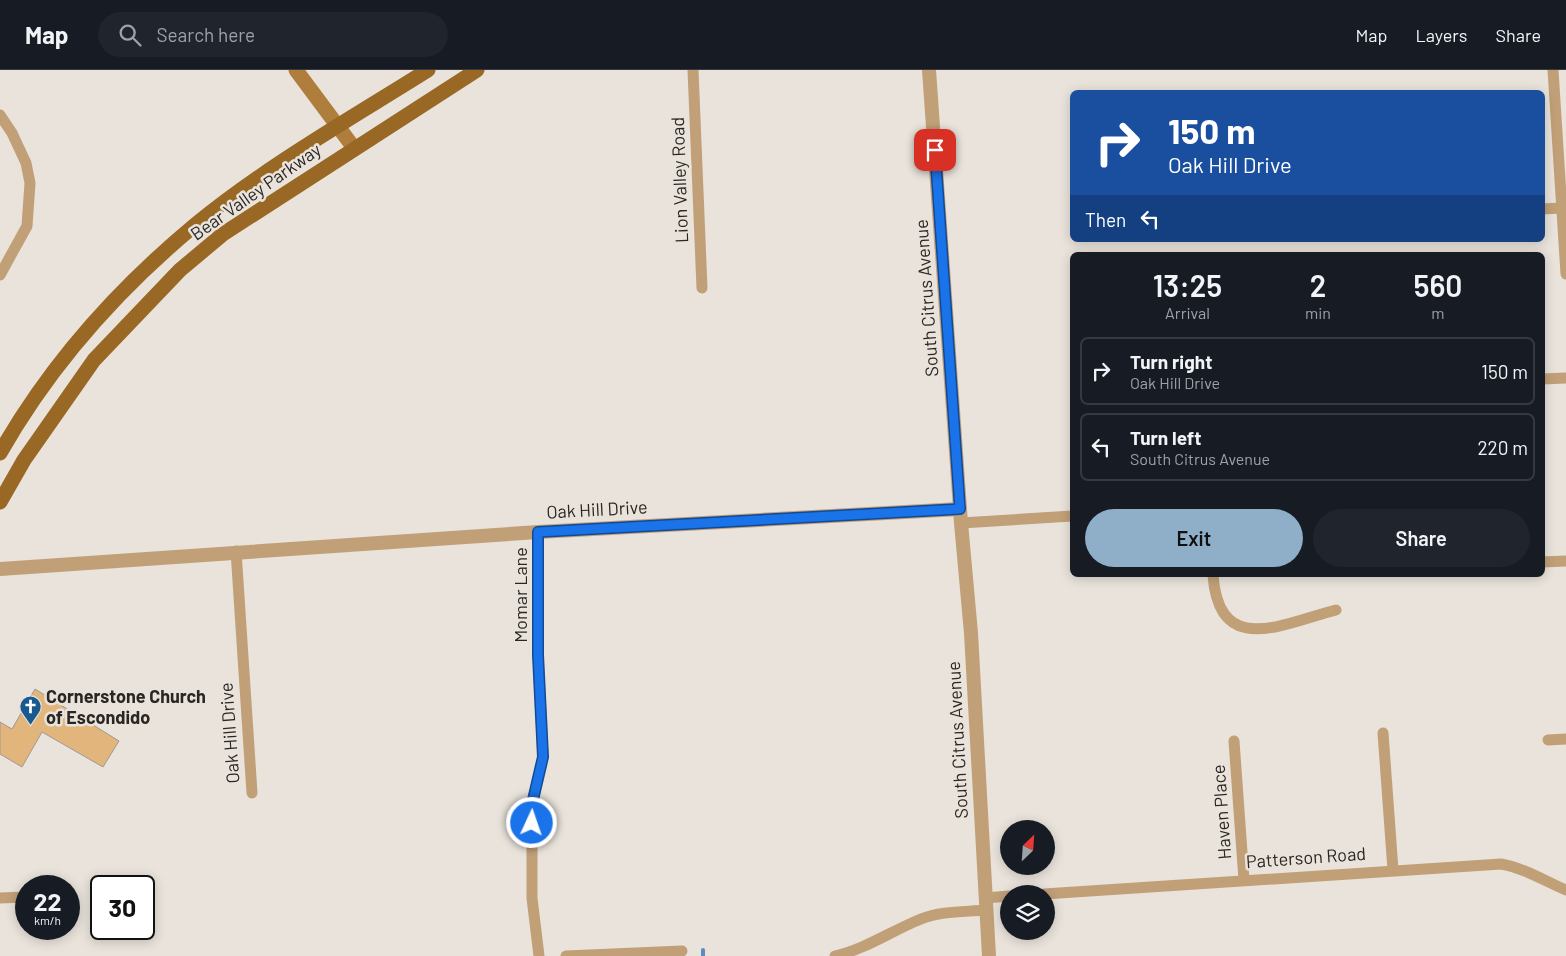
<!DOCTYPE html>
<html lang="en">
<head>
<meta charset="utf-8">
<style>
  :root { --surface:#171b24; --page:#20242c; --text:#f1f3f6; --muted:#9ea1a6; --line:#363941; --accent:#8faec8 }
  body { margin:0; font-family:Barlow,sans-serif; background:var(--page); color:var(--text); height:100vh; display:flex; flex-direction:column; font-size:19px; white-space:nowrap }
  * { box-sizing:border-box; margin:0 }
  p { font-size:16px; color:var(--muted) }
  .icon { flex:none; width:28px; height:28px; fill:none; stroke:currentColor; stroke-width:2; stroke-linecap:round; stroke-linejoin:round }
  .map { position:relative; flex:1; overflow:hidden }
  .sheet { position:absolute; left:1070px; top:182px; width:475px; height:325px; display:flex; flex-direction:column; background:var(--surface); border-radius:8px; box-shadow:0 2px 12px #0003 }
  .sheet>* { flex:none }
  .guide { position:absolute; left:1070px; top:20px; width:475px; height:152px; border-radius:8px; box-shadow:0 2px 12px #0003; background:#1a4fa0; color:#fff; overflow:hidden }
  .needle { width:32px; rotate:25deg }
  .controls { position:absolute; left:1000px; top:750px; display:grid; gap:10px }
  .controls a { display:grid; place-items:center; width:55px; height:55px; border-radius:50%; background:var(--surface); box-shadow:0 2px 12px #0003; font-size:25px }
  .speed { position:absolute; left:15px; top:805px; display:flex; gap:10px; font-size:25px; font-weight:700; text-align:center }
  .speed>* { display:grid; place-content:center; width:65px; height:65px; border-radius:50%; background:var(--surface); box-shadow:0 2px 12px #0003; line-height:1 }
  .speed small { font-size:12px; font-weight:400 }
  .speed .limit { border:2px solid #111; border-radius:8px; background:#fff; color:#111 }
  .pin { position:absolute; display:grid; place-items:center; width:42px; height:42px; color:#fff; margin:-21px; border-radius:10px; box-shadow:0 2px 8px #0006 }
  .me { position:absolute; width:55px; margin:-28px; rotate:3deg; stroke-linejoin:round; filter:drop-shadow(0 0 4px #0008) }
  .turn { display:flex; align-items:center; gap:18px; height:105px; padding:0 15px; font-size:22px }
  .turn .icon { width:65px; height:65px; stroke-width:2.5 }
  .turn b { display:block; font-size:35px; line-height:42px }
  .then { display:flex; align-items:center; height:48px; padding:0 15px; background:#0003; gap:10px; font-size:19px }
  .eta { display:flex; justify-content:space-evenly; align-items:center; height:85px; text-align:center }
  .eta b { font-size:30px; font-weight:600; line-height:35px }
  .action { display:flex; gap:10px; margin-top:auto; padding:10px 15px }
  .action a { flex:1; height:58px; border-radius:30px; background:var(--accent); color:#111; font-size:20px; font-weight:600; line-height:58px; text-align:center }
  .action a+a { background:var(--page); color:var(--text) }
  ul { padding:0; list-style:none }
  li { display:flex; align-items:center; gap:15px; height:68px; margin:0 10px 8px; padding:0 5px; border:2px solid var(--line); border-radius:8px }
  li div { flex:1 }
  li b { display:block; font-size:19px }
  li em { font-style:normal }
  header { display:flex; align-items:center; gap:30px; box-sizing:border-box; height:70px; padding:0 25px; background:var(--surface); border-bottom:1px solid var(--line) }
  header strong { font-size:24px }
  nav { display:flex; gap:28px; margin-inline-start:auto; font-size:18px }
  .search { width:350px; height:45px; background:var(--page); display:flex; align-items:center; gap:12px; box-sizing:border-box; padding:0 18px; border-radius:28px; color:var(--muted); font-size:19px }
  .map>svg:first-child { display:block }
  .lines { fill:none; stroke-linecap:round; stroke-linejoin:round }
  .stream { stroke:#5c8ebd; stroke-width:4 }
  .building { fill:#e2b57c; stroke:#9f9992 }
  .minor { stroke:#c1a078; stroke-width:11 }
  .tertiary { stroke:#c1a078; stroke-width:14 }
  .secondary { stroke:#af7e3c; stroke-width:15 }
  .primary { stroke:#986824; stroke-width:15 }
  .route-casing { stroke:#114b97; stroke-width:12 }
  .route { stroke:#1a73e8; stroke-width:9 }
  .labels { text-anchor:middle; stroke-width:5; stroke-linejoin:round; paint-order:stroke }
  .street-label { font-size:18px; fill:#292623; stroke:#e9e3db }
  .poi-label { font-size:18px; font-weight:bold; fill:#292623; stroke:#e9e3db; text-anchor:start }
</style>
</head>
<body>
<header>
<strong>Map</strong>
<div class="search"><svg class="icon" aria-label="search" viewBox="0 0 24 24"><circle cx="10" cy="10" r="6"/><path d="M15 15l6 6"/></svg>Search here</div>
<nav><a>Map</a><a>Layers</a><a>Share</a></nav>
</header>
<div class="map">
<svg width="1566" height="886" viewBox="0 0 1566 886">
  <rect width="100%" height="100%" fill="#e9e3db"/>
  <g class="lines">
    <polyline class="stream" points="703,880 703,886"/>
  </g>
  <polygon class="building" points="35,619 119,671 103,697 42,662 22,697 0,684 0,652 12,659"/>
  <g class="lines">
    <g class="minor">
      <polyline points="693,0 702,218"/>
      <polyline points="1553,0 1566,204"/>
      <polyline points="0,45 12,63 26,93 30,113 27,156 0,205"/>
      <polyline points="1542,139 1562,138"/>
      <polyline points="1542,309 1566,308"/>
      <polyline points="961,453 1072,446"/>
      <polyline points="538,462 538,585 543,687 532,734 532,828 539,886"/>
      <polyline points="236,481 252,723"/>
      <polyline points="1542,492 1566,491"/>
      <path d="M 1213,505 C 1219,588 1282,554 1336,540"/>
      <polyline points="1383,663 1393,800"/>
      <polyline points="1548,670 1566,669"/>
      <polyline points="1234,671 1244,810"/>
      <path d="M 1044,824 L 1501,794 C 1524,798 1545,811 1566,820"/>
      <polyline points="0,828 26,827"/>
      <polyline points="985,828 1009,826"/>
      <polyline points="566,886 682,881"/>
      <path d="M 835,886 C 866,879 891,861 921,849 C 941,841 964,842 986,840"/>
    </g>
    <g class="tertiary">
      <polyline points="929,0 961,453 971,563 989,886"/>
      <polyline points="0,499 538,462 960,439"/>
    </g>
    <polyline class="secondary" points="296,0 354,78"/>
    <g class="primary">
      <path d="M 0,383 C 50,295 118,219 195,155 C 267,96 350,49 428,0"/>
      <polyline points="0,432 24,390 94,290 180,200 223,164 477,0"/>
    </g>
  </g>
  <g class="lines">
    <defs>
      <polyline id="route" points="532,753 532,734 543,687 538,585 538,462 960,439 935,80"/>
    </defs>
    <use href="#route" class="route-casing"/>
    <use href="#route" class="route"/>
  </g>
  <defs>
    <symbol id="church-pin" viewBox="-11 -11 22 30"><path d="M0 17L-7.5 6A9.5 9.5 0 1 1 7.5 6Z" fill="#185a8f" stroke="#e9e3db"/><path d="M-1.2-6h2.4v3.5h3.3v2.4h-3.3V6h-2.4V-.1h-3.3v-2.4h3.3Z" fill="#fff"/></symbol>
  </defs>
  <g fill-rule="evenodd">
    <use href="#church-pin" x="18" y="624" width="25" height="34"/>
  </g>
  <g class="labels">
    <g class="street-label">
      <text transform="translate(680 110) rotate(-92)" y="6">Lion Valley Road</text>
      <text transform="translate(256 122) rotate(-35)" y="6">Bear Valley Parkway</text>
      <text transform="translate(927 228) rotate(-94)" y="6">South Citrus Avenue</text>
      <text transform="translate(597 440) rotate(-3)" y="6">Oak Hill Drive</text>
      <text transform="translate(521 525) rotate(-90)" y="6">Momar Lane</text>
      <text transform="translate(230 663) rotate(-94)" y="6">Oak Hill Drive</text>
      <text transform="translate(958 670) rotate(-93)" y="6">South Citrus Avenue</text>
      <text transform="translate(1222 742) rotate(-94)" y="6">Haven Place</text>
      <text transform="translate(1306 788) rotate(-4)" y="6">Patterson Road</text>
    </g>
    <g class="poi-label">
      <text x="46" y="633">Cornerstone Church<tspan x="46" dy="21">of Escondido</tspan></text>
    </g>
  </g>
</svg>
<div class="controls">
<a><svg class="needle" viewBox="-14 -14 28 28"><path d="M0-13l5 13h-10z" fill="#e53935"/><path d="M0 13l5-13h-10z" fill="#9ea1a6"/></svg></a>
<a><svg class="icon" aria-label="layers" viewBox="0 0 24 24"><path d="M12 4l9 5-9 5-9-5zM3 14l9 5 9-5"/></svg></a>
</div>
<div class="speed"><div>22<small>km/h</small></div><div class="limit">30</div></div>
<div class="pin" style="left:935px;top:80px;background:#d93025"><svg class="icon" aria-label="arrive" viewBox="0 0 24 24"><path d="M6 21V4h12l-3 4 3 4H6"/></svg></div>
<svg class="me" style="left:532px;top:753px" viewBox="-20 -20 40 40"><circle r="17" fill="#1a73e8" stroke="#fff" stroke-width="3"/><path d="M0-11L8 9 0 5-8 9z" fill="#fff"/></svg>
<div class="guide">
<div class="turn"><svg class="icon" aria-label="right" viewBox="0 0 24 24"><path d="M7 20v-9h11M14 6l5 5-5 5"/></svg><div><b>150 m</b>Oak Hill Drive</div></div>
<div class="then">Then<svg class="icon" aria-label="left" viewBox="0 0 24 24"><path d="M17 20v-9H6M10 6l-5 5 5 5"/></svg></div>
</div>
<section class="sheet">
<div class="eta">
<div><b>13:25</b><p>Arrival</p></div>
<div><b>2</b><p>min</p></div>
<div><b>560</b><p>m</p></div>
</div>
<ul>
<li><svg class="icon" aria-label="right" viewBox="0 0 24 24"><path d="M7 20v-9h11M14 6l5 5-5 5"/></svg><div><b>Turn right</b><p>Oak Hill Drive</p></div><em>150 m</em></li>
<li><svg class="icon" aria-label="left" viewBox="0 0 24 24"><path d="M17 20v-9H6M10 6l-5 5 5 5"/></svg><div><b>Turn left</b><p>South Citrus Avenue</p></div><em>220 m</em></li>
</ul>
<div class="action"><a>Exit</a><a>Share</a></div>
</section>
</div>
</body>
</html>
